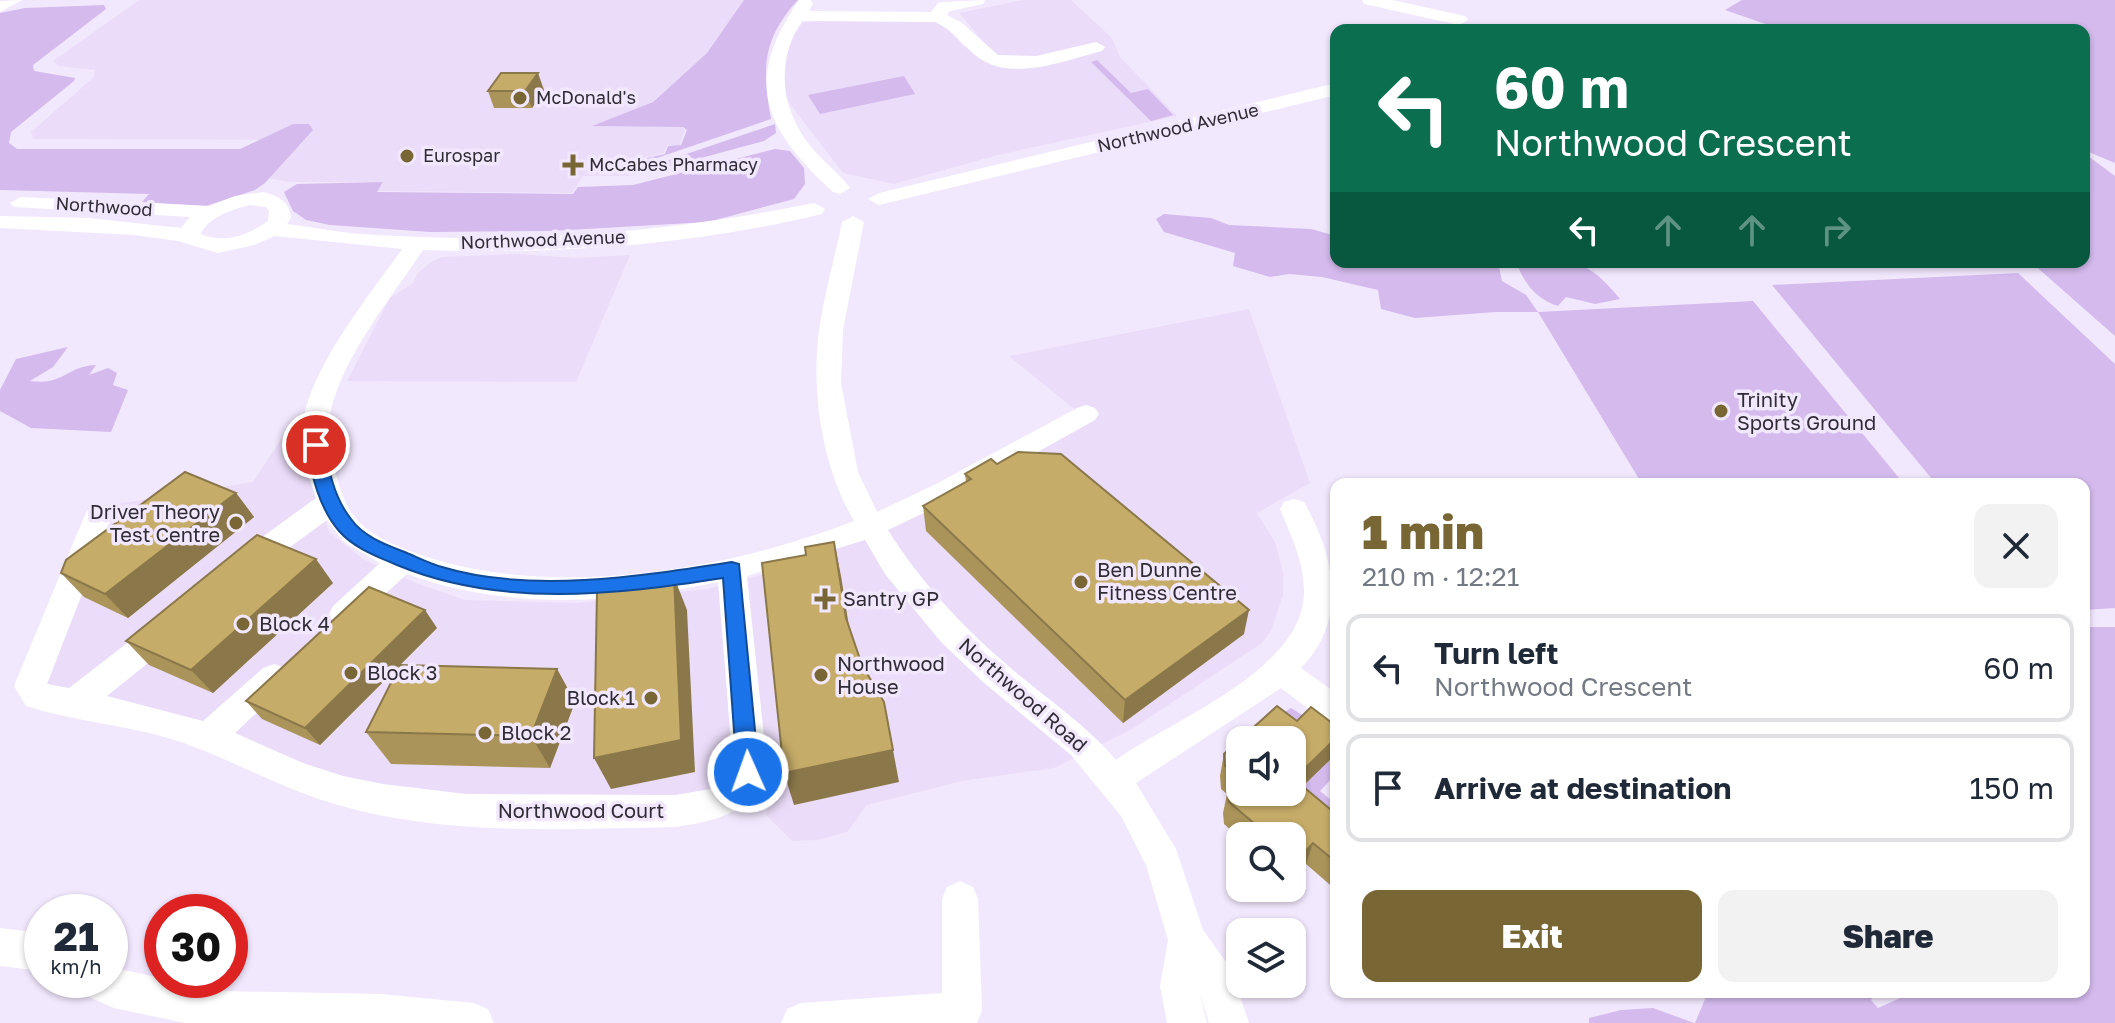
<!DOCTYPE html>
<html lang="en">
<head>
<meta charset="utf-8">
<style>
  :root { --surface:#fff; --page:#f2f2f3; --text:#1f2937; --muted:#747a83; --line:#e0e1e3; --accent:#786634 }
  body { margin:0; font-family:"Golos Text",sans-serif; background:var(--page); color:var(--text); height:100vh; display:flex; flex-direction:column; font-size:30px; white-space:nowrap }
  * { box-sizing:border-box; margin:0 }
  p { font-size:26px; color:var(--muted) }
  .icon { flex:none; width:44px; height:44px; fill:none; stroke:currentColor; stroke-width:2; stroke-linecap:round; stroke-linejoin:round }
  .map { position:relative; flex:1; overflow:hidden }
  .panel { position:absolute; left:1330px; top:478px; width:760px; height:520px; display:flex; flex-direction:column; background:var(--surface); border-radius:16px; box-shadow:0 2px 6px #0004 }
  .panel>* { flex:none }
  .top-card { position:absolute; left:1330px; top:24px; width:760px; height:244px; border-radius:16px; box-shadow:0 2px 6px #0004; background:#0b6e4f; color:#fff; overflow:hidden }
  .fabs { position:absolute; left:1226px; top:726px; display:grid; gap:16px }
  .fabs a { display:grid; place-items:center; width:80px; height:80px; border-radius:16px; background:var(--surface); box-shadow:0 2px 6px #0004; font-size:40px }
  .speed { position:absolute; left:24px; top:894px; display:flex; gap:16px; font-size:40px; font-weight:700; text-align:center }
  .speed>* { display:grid; place-content:center; width:104px; height:104px; border-radius:50%; background:var(--surface); box-shadow:0 2px 6px #0004; line-height:1 }
  .speed small { font-size:20px; font-weight:400 }
  .speed .limit { border:12px solid #d22; background:#fff; color:#111 }
  .pin { position:absolute; display:grid; place-items:center; width:68px; height:68px; color:#fff; margin:-34px; border:4px solid #fff; border-radius:50%; box-shadow:0 2px 8px #0007 }
  .me { position:absolute; width:88px; margin:-44px; rotate:358deg; stroke-linejoin:round; filter:drop-shadow(0 0 6px #0008) }
  .turn { display:flex; align-items:center; gap:28px; height:168px; padding:0 32px; font-size:36px }
  .turn .icon { width:104px; height:104px; stroke-width:2.5 }
  .turn b { display:block; font-size:56px; line-height:68px }
  .lanes { display:flex; align-items:center; height:76px; padding:0 32px; background:#0003; justify-content:center; gap:40px; direction:ltr }
  .lanes .off { opacity:.35 }
  .round { display:grid; place-items:center; flex:none; width:84px; height:84px; border-radius:16px; background:var(--page) }
  .head { display:flex; align-items:center; justify-content:space-between; height:136px; padding:0 32px }
  h1 { font-size:48px; font-weight:800; line-height:60px; color:var(--accent) }
  .action { display:flex; gap:16px; margin-top:auto; padding:16px 32px }
  .action a { flex:1; height:92px; border-radius:16px; background:var(--accent); color:#fff; font-size:32px; font-weight:800; line-height:92px; text-align:center }
  .action a+a { background:var(--page); color:var(--text) }
  ul { padding:0; list-style:none }
  li { display:flex; align-items:center; gap:24px; height:108px; margin:0 16px 12px; padding:0 16px; border:4px solid var(--line); border-radius:16px }
  li div { flex:1 }
  li b { display:block; font-size:30px }
  li em { font-style:normal }
  .map>svg:first-child { display:block }
  .built { fill:#ebdcf9 }
  .green { fill:#d4baed }
  .lines { fill:none; stroke-linecap:round; stroke-linejoin:round }
  .minor { fill:#fff; fill-rule:evenodd }
  .wall { fill:#aa945a }
  .shaded-wall { fill:#8b784a }
  .building { fill:#c6ac69; stroke:#8b784a; stroke-width:2 }
  .route { fill:#1a73e8; stroke:#114b97; stroke-width:2 }
  .poi-dot { fill:#786634; stroke:#f2e8fe; stroke-width:3 }
  .labels { text-anchor:middle; stroke-width:7; stroke-linejoin:round; paint-order:stroke }
  .far-poi-label { font-size:18px; fill:#302c34; stroke:#f2e8fe; text-anchor:start }
  .far-street-label { font-size:18px; fill:#302c34; stroke:#f2e8fe }
  .poi-label { font-size:20px; fill:#302c34; stroke:#f2e8fe; text-anchor:start }
  .street-label { font-size:20px; fill:#302c34; stroke:#f2e8fe }
</style>
</head>
<body>
<div class="map">
<svg width="2115" height="1023" viewBox="0 0 2115 1023">
  <rect width="100%" height="100%" fill="#f2e8fe"/>
  <g class="built">
    <polygon points="139,0 744,0 707,53 652,102 595,125 683,127 685,131 679,146 667,145 664,153 646,157 642,165 649,172 628,176 583,176 572,193 377,191 384,182 290,182 266,178 300,140 33,139 31,132 94,77 95,70 58,66 53,61"/>
    <polygon points="1023,0 1071,0 1112,38 1120,57 1177,116 998,155 894,184 843,173 784,96 787,46 802,23 823,20 941,21 963,46 984,42 959,13"/>
    <polygon points="516,254 577,258 630,255 576,382 347,381 390,298 413,283 418,273 431,262 442,257"/>
    <polygon points="1249,309 1310,483 1257,513 1275,542 1283,572 1283,595 1271,631 1262,643 1132,729 1054,768 962,781 867,805 847,832 818,840 792,841 766,815 772,786 741,786 726,799 398,803 30,686 92,508 253,482 288,429 307,464 329,532 363,559 416,583 465,600 578,603 707,589 765,574 832,552 1089,421 1009,356"/>
  </g>
  <g class="green">
    <path d="M 744,0 L 798,0 C 762,39 762,69 771,119 L 645,162 L 647,158 L 665,154 L 668,146 L 681,145 L 687,130 L 683,127 L 592,126 L 653,102 L 707,53 Z"/>
    <polygon points="1742,0 2115,0 2115,163 2084,150 2084,30 1783,30 1725,10"/>
    <polygon points="104,5 106,9 33,65 34,71 75,78 74,81 11,132 9,143 17,149 240,149 293,124 309,124 313,130 265,183 255,190 206,206 142,202 149,194 0,190 0,13 25,8"/>
    <polygon points="1097,60 1131,93 1148,89 1173,115 1151,121 1091,62"/>
    <polygon points="904,76 915,94 820,114 808,95"/>
    <polygon points="775,124 776,133 764,141 649,172 645,168"/>
    <polygon points="775,149 790,151 804,168 805,184 794,199 708,222 551,231 430,232 330,225 306,220 293,211 284,192 297,184 383,182 377,192 573,194 578,187 633,185"/>
    <polygon points="2084,153 2115,176 2115,336 2031,262 2084,262"/>
    <polygon points="1164,214 1211,218 1229,225 1311,229 1336,236 1336,262 1469,264 1498,262 1502,281 1526,295 1538,312 1753,301 1904,484 1642,484 1538,312 1496,312 1415,318 1381,309 1378,290 1322,277 1289,274 1270,277 1233,266 1235,253 1164,232 1156,219"/>
    <path d="M 1516,262 C 1571,262 1582,253 1620,299 L 1595,304 L 1566,297 L 1558,306 C 1536,299 1524,283 1516,262 Z"/>
    <polygon points="2018,273 2115,364 2115,608 2084,610 2084,484 1936,484 1772,285"/>
    <path d="M 68,347 L 53,367 L 30,381 C 64,386 66,366 96,365 L 89,375 L 108,368 L 117,373 L 113,385 L 128,390 L 111,432 L 31,428 L 0,411 L 0,390 L 16,359 Z"/>
    <polygon points="2084,627 2115,627 2115,1023 1695,1023 1708,992 1877,992 1871,1000 1878,1008 1914,992 2084,992"/>
    <polygon points="1291,708 1336,736 1336,774 1320,791 1336,804 1336,822 1292,797 1292,740 1257,729"/>
    <polygon points="1653,1008 1694,1023 1589,1023 1589,1018 1621,1010"/>
  </g>
  <g class="lines">
    <g class="minor">
      <polygon points="22,0 0,12 0,1"/>
      <path d="M 799,0 L 811,0 L 813,4 L 809,11 L 931,12 L 938,3 L 944,2 L 985,0 L 983,4 L 950,11 L 947,15 L 962,23 L 998,55 L 1036,56 L 1096,42 L 1105,47 L 1102,51 C 1066,60 1013,82 979,58 C 963,47 954,30 935,22 L 802,21 C 776,60 780,106 808,143 C 820,160 838,171 850,188 L 840,194 L 833,192 C 763,127 743,82 799,0 Z"/>
      <polygon points="1362,0 1392,0 1465,16 1468,20 1459,25 1364,4"/>
      <polygon points="1336,83 1336,95 879,205 868,199 879,193"/>
      <path d="M 263,192 C 278,196 290,201 291,218 L 287,224 C 318,228 348,234 378,235 C 524,244 671,232 814,203 L 825,209 L 822,214 C 693,245 555,255 423,250 C 390,300 332,369 328,430 C 327,446 332,463 337,478 C 341,491 345,505 354,516 C 369,535 393,545 415,553 C 548,601 725,571 854,521 C 822,466 811,393 819,331 C 824,294 835,258 842,222 L 853,216 L 864,222 L 843,330 L 841,383 L 858,472 L 877,512 L 936,484 L 1077,408 L 1086,405 L 1095,408 L 1099,414 L 1095,420 L 955,498 L 888,530 C 919,580 961,625 1005,663 C 1042,696 1084,722 1116,760 C 1171,720 1305,670 1304,591 C 1304,561 1291,536 1280,509 L 1284,502 L 1294,499 L 1304,502 C 1334,555 1349,619 1301,668 L 1336,693 L 1336,723 L 1323,720 L 1281,688 L 1136,783 L 1176,849 L 1203,930 L 1231,969 L 1249,1023 L 1209,1023 L 1199,991 L 1207,1023 L 1167,1023 L 1160,986 L 1168,940 L 1146,865 L 1121,816 L 1071,755 L 983,682 L 941,642 L 885,574 L 865,540 L 747,576 L 766,755 C 759,810 724,820 675,827 C 560,829 437,837 325,801 C 271,784 222,754 168,738 C 121,724 71,721 26,706 L 14,686 L 84,517 L 88,510 L 98,507 L 108,510 L 112,517 L 47,684 L 69,688 L 157,620 L 168,617 L 179,620 L 183,629 L 179,638 L 107,696 L 203,721 L 263,668 L 274,664 L 285,668 L 290,677 L 285,686 L 235,733 L 303,763 L 343,776 L 383,784 L 466,794 L 675,795 L 711,789 L 729,773 L 732,755 L 718,582 C 617,604 505,610 407,574 L 355,622 L 344,626 L 333,622 L 329,614 L 333,606 L 380,563 L 344,542 L 327,520 L 256,572 L 246,575 L 236,572 L 231,564 L 236,556 L 316,498 C 309,478 301,454 302,432 C 304,375 369,296 402,249 L 275,236 L 254,245 L 218,253 L 178,241 L 134,235 L 0,228 L 0,216 L 89,218 L 181,228 L 190,217 L 14,207 L 10,203 L 21,197 L 209,206 L 235,196 ZM 250,205 L 266,207 L 269,211 L 268,221 C 249,235 224,244 201,234 C 207,218 233,209 250,205 Z"/>
      <polygon points="960,881 973,887 978,899 982,1011 977,1023 781,1023 787,1009 801,1003 942,993 942,899 947,887"/>
      <polygon points="0,928 42,933 42,971 0,966"/>
      <polygon points="110,967 222,991 381,994 474,1003 488,1009 494,1023 185,1023 114,1008 82,994 77,980 110,980"/>
    </g>
  </g>
  <g class="wall">
    <polygon points="544,90 532,108 494,108 488,91"/>
    <polygon points="965,474 1244,634 1123,723 926,531 923,506 966,482"/>
    <polygon points="236,493 254,517 128,618 84,597 61,573"/>
    <polygon points="333,583 213,693 149,665 126,641"/>
    <polygon points="437,628 320,745 262,719 246,701"/>
    <polygon points="557,669 575,702 550,768 391,764 366,732"/>
    <polygon points="1224,754 1336,754 1302,787 1336,814 1336,890 1306,864 1292,879 1292,836 1240,836 1240,838 1224,824 1223,813 1227,794 1221,789 1220,776"/>
    <polygon points="1416,992 1440,992 1437,996 1421,997"/>
    <polygon points="1461,992 1482,992 1478,997 1467,997"/>
  </g>
  <g class="shaded-wall">
    <polygon points="538,73 544,90 532,108 525,91"/>
    <polygon points="236,493 254,517 128,618 105,594"/>
    <polygon points="834,542 841,576 853,652 846,618"/>
    <polygon points="316,559 333,583 213,693 191,670"/>
    <polygon points="674,577 687,610 695,772 611,789 594,758"/>
    <polygon points="425,610 437,628 320,745 305,728"/>
    <polygon points="1249,610 1244,634 1123,723 1125,700"/>
    <polygon points="557,669 575,702 550,768 531,736"/>
    <polygon points="884,702 899,782 794,805 784,773"/>
    <polygon points="1336,738 1336,754 1287,801 1294,779"/>
    <polygon points="1313,843 1306,864 1292,879 1292,874 1297,860"/>
  </g>
  <g class="building">
    <polygon points="501,73 538,73 525,91 488,91"/>
    <polygon points="1018,452 1061,454 1249,610 1125,700 923,506 971,479 965,474 991,459 997,464"/>
    <polygon points="185,472 236,493 105,594 61,573 66,560"/>
    <polygon points="257,535 316,559 191,670 126,641"/>
    <polygon points="834,542 846,618 862,665 884,702 893,750 784,773 762,563 806,555 805,547"/>
    <polygon points="674,577 681,740 594,758 597,591"/>
    <polygon points="369,587 425,610 305,728 246,701"/>
    <polygon points="400,665 557,669 531,736 366,732"/>
    <polygon points="1277,706 1297,721 1311,707 1336,726 1336,738 1294,779 1336,814 1336,862 1313,843 1297,860 1292,856 1292,836 1269,836 1229,802 1228,791 1240,778 1240,792 1292,792 1292,740 1240,740 1240,777 1225,766 1224,754"/>
  </g>
  <path class="route" d="M 316,439 L 325,445 C 328,470 335,499 351,519 C 363,536 384,544 402,551 C 415,556 428,563 442,567 C 531,594 642,576 732,562 L 739,564 L 759,772 L 756,779 L 748,782 L 740,779 L 737,772 L 723,578 C 614,595 501,608 397,565 C 376,556 354,548 339,531 C 320,509 310,474 308,445 Z"/>
  <g class="poi-dot">
    <circle cx="520" cy="98" r="8"/>
    <circle cx="407" cy="156" r="8"/>
    <path d="M569 153h8v8h8v8h-8v8h-8v-8h-8v-8h8z"/>
    <circle cx="1721" cy="411" r="8"/>
    <circle cx="236" cy="523" r="8"/>
    <circle cx="1081" cy="582" r="8"/>
    <path d="M821 587h8v8h8v8h-8v8h-8v-8h-8v-8h8z"/>
    <circle cx="243" cy="624" r="8"/>
    <circle cx="351" cy="673" r="8"/>
    <circle cx="821" cy="675" r="8"/>
    <circle cx="651" cy="698" r="8"/>
    <circle cx="485" cy="733" r="8"/>
  </g>
  <g class="labels">
    <g class="far-poi-label">
      <text x="536" y="104">McDonald's</text>
      <text x="423" y="162">Eurospar</text>
      <text x="589" y="171">McCabes Pharmacy</text>
    </g>
    <g class="far-street-label">
      <text transform="translate(1178 128) rotate(-13)" y="6">Northwood Avenue</text>
      <text transform="translate(104 207) rotate(4)" y="6">Northwood</text>
      <text transform="translate(543 240) rotate(-2)" y="6">Northwood Avenue</text>
    </g>
    <g class="poi-label">
      <text x="1737" y="407">Trinity<tspan x="1737" dy="23">Sports Ground</tspan></text>
      <text x="220" y="519" text-anchor="end">Driver Theory<tspan x="220" dy="23">Test Centre</tspan></text>
      <text x="1097" y="577">Ben Dunne<tspan x="1097" dy="23">Fitness Centre</tspan></text>
      <text x="843" y="606">Santry GP</text>
      <text x="259" y="631">Block 4</text>
      <text x="837" y="671">Northwood<tspan x="837" dy="23">House</tspan></text>
      <text x="367" y="680">Block 3</text>
      <text x="635" y="705" text-anchor="end">Block 1</text>
      <text x="501" y="740">Block 2</text>
    </g>
    <g class="street-label">
      <text transform="translate(1023 695) rotate(41)" y="7">Northwood Road</text>
      <text x="581" y="818">Northwood Court</text>
    </g>
  </g>
</svg>
<div class="fabs">
<a><svg class="icon" aria-label="sound" viewBox="0 0 24 24"><path d="M4 9h4l5-4v14l-5-4H4zM17 9q2 3 0 6"/></svg></a>
<a><svg class="icon" aria-label="search" viewBox="0 0 24 24"><circle cx="10" cy="10" r="6"/><path d="M15 15l6 6"/></svg></a>
<a><svg class="icon" aria-label="layers" viewBox="0 0 24 24"><path d="M12 4l9 5-9 5-9-5zM3 14l9 5 9-5"/></svg></a>
</div>
<div class="speed"><div>21<small>km/h</small></div><div class="limit">30</div></div>
<div class="pin" style="left:316px;top:445px;background:#d93025"><svg class="icon" aria-label="arrive" viewBox="0 0 24 24"><path d="M6 21V4h12l-3 4 3 4H6"/></svg></div>
<svg class="me" style="left:748px;top:772px" viewBox="-20 -20 40 40"><circle r="17" fill="#1a73e8" stroke="#fff" stroke-width="3"/><path d="M0-11L8 9 0 5-8 9z" fill="#fff"/></svg>
<div class="top-card">
<div class="turn"><svg class="icon" aria-label="left" viewBox="0 0 24 24"><path d="M17 20v-9H6M10 6l-5 5 5 5"/></svg><div><b>60 m</b>Northwood Crescent</div></div>
<div class="lanes"><svg class="icon" aria-label="left" viewBox="0 0 24 24"><path d="M17 20v-9H6M10 6l-5 5 5 5"/></svg><svg class="icon off" aria-label="ahead" viewBox="0 0 24 24"><path d="M12 20V5M6 11l6-6 6 6"/></svg><svg class="icon off" aria-label="ahead" viewBox="0 0 24 24"><path d="M12 20V5M6 11l6-6 6 6"/></svg><svg class="icon off" aria-label="right" viewBox="0 0 24 24"><path d="M7 20v-9h11M14 6l5 5-5 5"/></svg></div>
</div>
<section class="panel">
<div class="head"><div><h1>1 min</h1><p>210 m · 12:21</p></div><a class="round"><svg class="icon" aria-label="close" viewBox="0 0 24 24"><path d="M6 6l12 12M18 6L6 18"/></svg></a></div>
<ul>
<li><svg class="icon" aria-label="left" viewBox="0 0 24 24"><path d="M17 20v-9H6M10 6l-5 5 5 5"/></svg><div><b>Turn left</b><p>Northwood Crescent</p></div><em>60 m</em></li>
<li><svg class="icon" aria-label="arrive" viewBox="0 0 24 24"><path d="M6 21V4h12l-3 4 3 4H6"/></svg><div><b>Arrive at destination</b></div><em>150 m</em></li>
</ul>
<div class="action"><a>Exit</a><a>Share</a></div>
</section>
</div>
</body>
</html>
